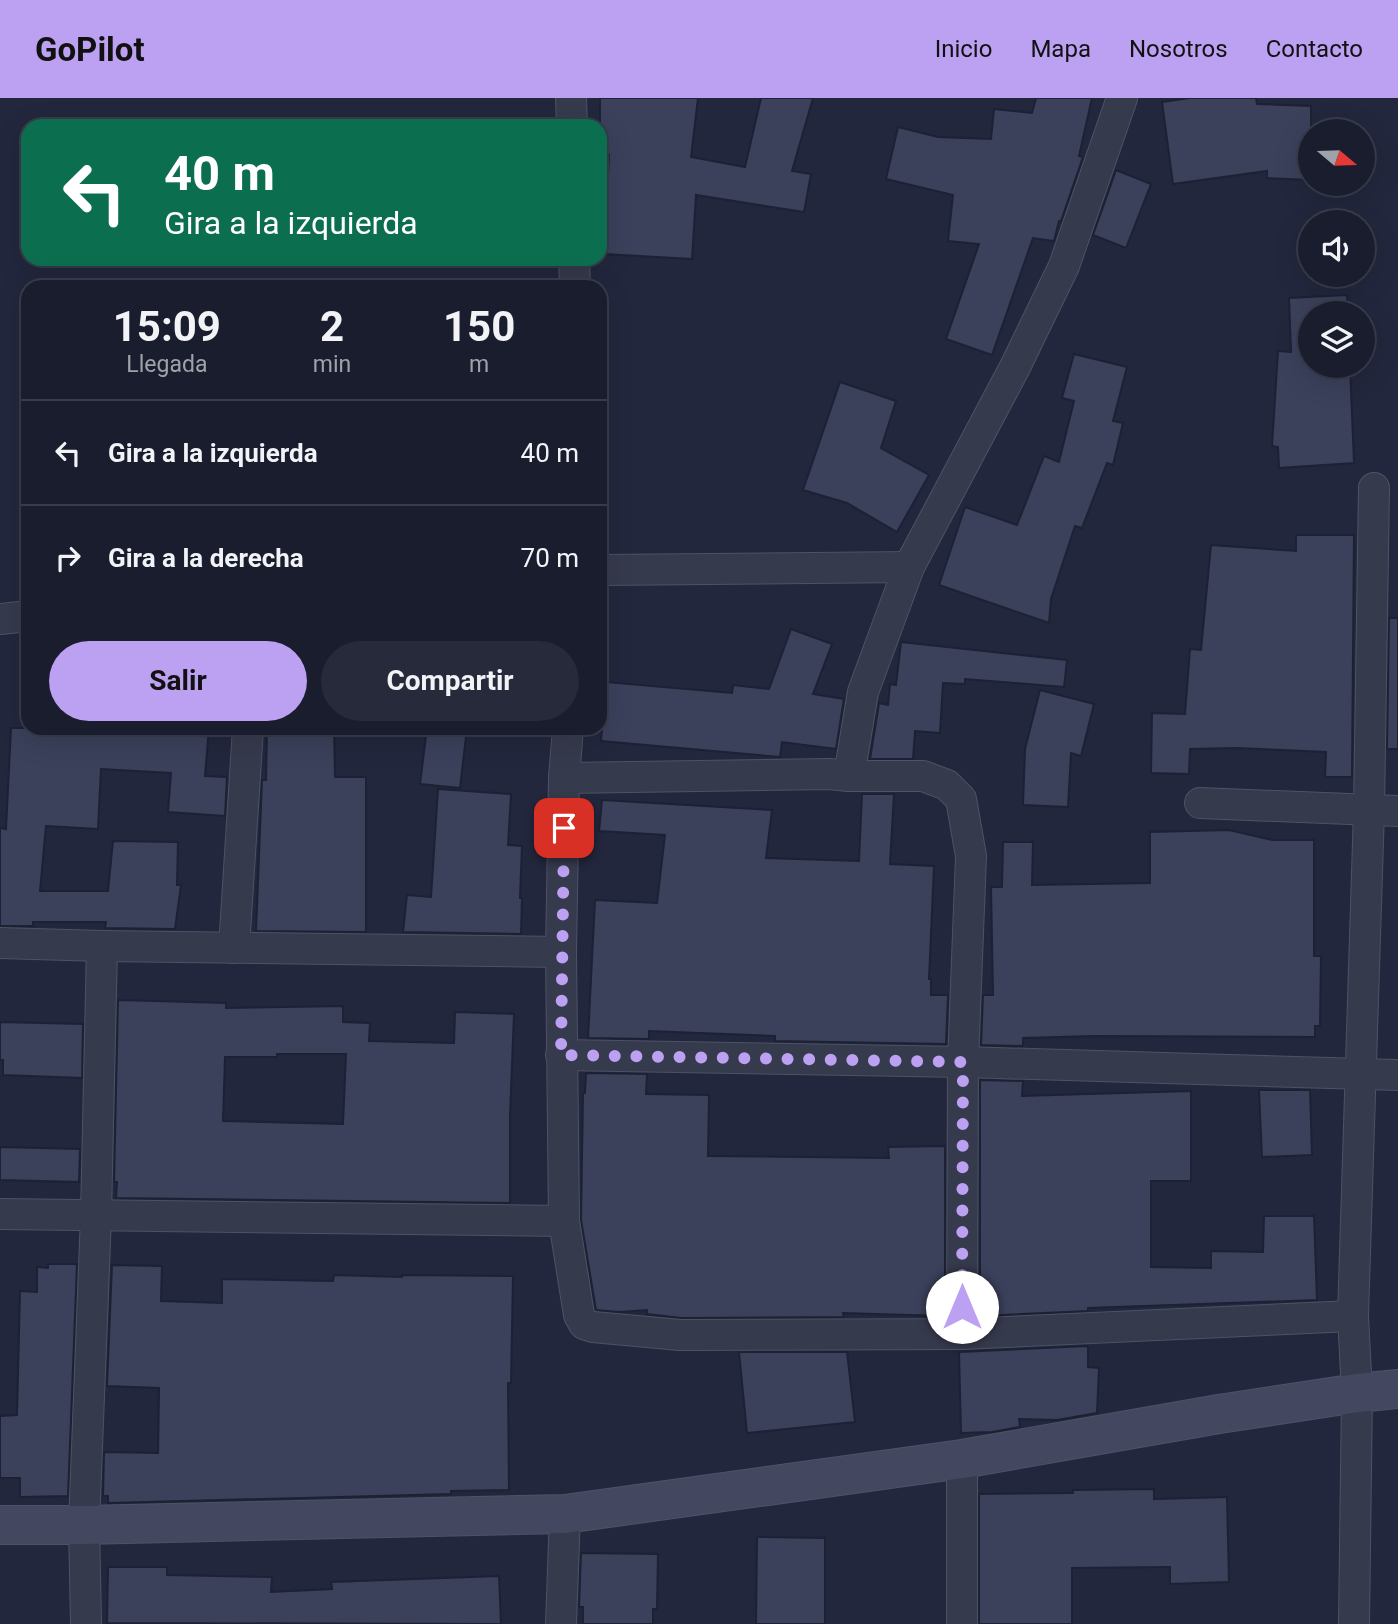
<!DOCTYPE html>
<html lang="es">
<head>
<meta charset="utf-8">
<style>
  :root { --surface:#1a1d2e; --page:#272a3a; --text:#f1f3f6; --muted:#9fa2aa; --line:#383b4a; --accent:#bca0f2 }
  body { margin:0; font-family:Roboto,sans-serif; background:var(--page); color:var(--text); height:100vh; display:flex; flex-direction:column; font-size:26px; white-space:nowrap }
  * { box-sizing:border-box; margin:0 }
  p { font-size:23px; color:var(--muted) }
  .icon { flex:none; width:38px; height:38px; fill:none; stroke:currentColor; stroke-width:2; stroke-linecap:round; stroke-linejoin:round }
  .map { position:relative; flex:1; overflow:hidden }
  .panel { position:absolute; left:21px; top:182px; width:586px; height:455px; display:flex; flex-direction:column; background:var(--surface); border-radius:21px; box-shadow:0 7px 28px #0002,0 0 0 2px var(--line) }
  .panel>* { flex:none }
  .guide { position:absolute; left:21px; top:21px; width:586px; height:147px; border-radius:21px; box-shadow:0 7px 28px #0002,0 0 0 2px var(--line); background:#0b6e4f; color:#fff; overflow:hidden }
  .needle { width:46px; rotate:109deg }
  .tools { position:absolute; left:1298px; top:21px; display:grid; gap:14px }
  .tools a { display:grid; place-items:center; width:77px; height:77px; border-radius:50%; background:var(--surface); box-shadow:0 7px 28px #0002,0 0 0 2px var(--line); font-size:35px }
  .pin { position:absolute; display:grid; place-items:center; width:60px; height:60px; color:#fff; margin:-30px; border-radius:14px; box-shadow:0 4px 10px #0006 }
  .me { position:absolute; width:77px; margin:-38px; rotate:0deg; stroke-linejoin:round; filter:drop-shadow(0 0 5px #0008) }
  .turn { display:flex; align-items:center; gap:24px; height:147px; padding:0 28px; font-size:32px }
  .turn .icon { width:91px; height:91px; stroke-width:2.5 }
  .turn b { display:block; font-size:49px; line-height:60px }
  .eta { display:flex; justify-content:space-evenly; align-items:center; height:119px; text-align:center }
  .eta b { font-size:42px; font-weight:700; line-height:49px }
  .cta { display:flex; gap:14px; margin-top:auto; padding:14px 28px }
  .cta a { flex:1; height:80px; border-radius:42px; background:var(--accent); color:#111; font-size:28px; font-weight:700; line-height:80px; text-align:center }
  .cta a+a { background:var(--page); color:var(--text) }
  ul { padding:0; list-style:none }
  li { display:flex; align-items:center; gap:21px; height:105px; padding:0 28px; border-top:2px solid var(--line) }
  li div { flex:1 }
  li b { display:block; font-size:26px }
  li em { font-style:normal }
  header { display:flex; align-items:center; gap:42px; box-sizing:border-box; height:98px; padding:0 35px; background:var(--accent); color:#111 }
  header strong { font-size:33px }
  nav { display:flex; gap:38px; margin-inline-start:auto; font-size:24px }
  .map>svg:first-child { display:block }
  .building { fill:#3b415b; stroke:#1d2134; stroke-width:2; fill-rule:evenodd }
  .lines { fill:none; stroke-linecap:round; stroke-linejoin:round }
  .street-casing { stroke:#4e5265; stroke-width:32 }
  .secondary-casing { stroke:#4e5265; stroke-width:40 }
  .street { stroke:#363a4d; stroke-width:30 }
  .secondary { stroke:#434860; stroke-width:38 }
  .route { stroke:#bca0f2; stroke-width:12; stroke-dasharray:0 21.6 }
</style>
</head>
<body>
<header>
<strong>GoPilot</strong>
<nav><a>Inicio</a><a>Mapa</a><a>Nosotros</a><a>Contacto</a></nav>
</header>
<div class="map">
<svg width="1398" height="1526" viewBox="0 0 1398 1526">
  <rect width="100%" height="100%" fill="#22273d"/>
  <g class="building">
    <polygon points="600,0 698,0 691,59 745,69 761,0 813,0 792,73 811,76 804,114 696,97 692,161 604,156 609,57 600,56"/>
    <polygon points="1036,0 1092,0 1079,58 1083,59 1061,123 1059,123 1054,143 1033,140 992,257 946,241 979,146 948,143 953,97 886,81 898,29 938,39 991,41 994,11 1032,15"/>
    <polygon points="1189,0 1256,0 1257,6 1311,8 1311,82 1267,80 1267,73 1173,86 1162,4"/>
    <polygon points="1116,72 1151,86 1126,150 1093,137"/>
    <polygon points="1347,197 1348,215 1311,215 1311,268 1350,268 1354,365 1279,370 1278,349 1272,348 1278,253 1291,254 1289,200"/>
    <polygon points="1074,256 1127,269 1113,323 1123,325 1113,367 1107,365 1082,430 1075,428 1051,501 1049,525 939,487 965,409 1017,427 1044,358 1059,364 1074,303 1062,300"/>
    <polygon points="840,284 896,303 881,350 929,377 897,434 847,405 803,392"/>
    <polygon points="1296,437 1354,437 1352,679 1325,679 1326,654 1236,650 1190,651 1189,676 1151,675 1152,615 1185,616 1190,551 1201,552 1211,447 1296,453"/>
    <polygon points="1389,520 1398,520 1398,651 1387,651"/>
    <polygon points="791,531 832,546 813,596 844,601 836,651 782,644 780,659 601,643 606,584 732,595 733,587 769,591"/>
    <polygon points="901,544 1067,562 1064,589 965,581 965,586 943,585 940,635 915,633 913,661 870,661 879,605 888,607 890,586 896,587"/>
    <polygon points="1040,592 1094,606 1081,658 1071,655 1068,709 1023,707 1025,651"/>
    <polygon points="11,630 209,630 205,678 227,679 225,718 168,714 171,675 101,671 98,731 46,728 40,793 108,793 113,743 178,744 177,787 181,787 175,831 105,830 106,824 33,824 33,828 0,828 0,730 6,731"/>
    <polygon points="267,630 334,630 335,679 366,679 366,834 256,833 262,682 266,682"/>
    <polygon points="427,630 467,630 460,690 420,686"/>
    <polygon points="438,691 511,696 508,747 522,748 520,800 522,800 521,836 403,834 407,797 431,799"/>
    <polygon points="862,696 894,696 890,766 934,768 929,881 931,881 931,897 948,897 946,946 775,943 775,938 649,933 649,941 588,940 595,802 657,805 665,737 599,733 602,702 772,712 766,760 859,763"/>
    <polygon points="1229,732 1272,742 1314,742 1314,858 1321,858 1320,928 1315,928 1315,939 1094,938 1023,940 1023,948 981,947 983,897 993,897 991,789 1002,789 1003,744 1033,744 1032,787 1150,785 1150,734"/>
    <path d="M 118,902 L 226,905 L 226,910 L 343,908 L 343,924 L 370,925 L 369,943 L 454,945 L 455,914 L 514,916 L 510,1018 L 510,1105 L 116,1100 L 117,1084 L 114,1084 ZM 277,956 L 346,956 L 343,1026 L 223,1023 L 225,959 L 277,959 Z"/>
    <polygon points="0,924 83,926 82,980 3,977 3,962 0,962"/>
    <polygon points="586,975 647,976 646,996 709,997 708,1058 889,1060 888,1049 945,1048 945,1218 843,1215 844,1219 681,1220 647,1216 647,1212 619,1214 596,1212 581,1122 583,995 585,995"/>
    <polygon points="980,982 1023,983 1022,998 1191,993 1191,1083 1151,1083 1151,1169 1211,1170 1211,1153 1263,1154 1264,1118 1314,1118 1317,1202 1088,1210 1088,1213 980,1218"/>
    <polygon points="1259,992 1310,992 1312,1057 1262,1059"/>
    <polygon points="0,1049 80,1051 79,1084 0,1082"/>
    <polygon points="48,1166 77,1166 68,1398 20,1399 20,1380 0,1380 0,1318 17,1317 20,1193 37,1194 37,1169 48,1170"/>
    <polygon points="112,1167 162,1168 161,1203 222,1205 222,1181 333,1183 334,1177 402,1179 402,1177 513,1178 511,1285 508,1285 509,1392 451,1393 451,1396 108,1405 108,1398 103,1398 104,1354 158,1355 159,1290 107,1288"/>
    <polygon points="1088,1248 1088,1269 1099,1270 1097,1315 1057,1322 1019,1321 1020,1329 992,1334 961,1335 959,1254"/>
    <polygon points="739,1254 847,1254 855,1324 747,1335"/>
    <polygon points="1154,1391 1154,1401 1227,1399 1229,1484 1170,1486 1170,1469 1072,1470 1072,1526 979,1526 979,1396 1073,1395 1073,1392"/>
    <polygon points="757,1439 825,1440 825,1526 756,1526"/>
    <polygon points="581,1455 658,1456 657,1511 653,1511 653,1526 583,1526 583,1509 579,1509"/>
    <polygon points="108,1469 167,1469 167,1477 272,1479 271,1494 332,1491 331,1484 499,1478 501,1526 107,1525"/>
  </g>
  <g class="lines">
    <defs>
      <g id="street">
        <polyline points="571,0 572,28"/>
        <polyline points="574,161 575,189"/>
        <polyline points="600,472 909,469"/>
        <polyline points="0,521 28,518"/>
        <polyline points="568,630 564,680 561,854 564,1123 579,1217 584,1226 593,1229 680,1237 962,1236 1353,1218"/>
        <polyline points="849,678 863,594 909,469 1015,269 1064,168 1122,0"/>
        <polyline points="564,680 829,676 849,678 923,678 947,687 961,701 971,758 963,964 962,1236"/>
        <polyline points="1200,705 1398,713"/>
        <polyline points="0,845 102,848 561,854"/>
        <polyline points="234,850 248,630"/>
        <polyline points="561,957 963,964 1398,977"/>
        <polyline points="0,1116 564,1123"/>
        <polyline points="86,1526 84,1427 96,1118 102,848"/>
        <polyline points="561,1526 565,1416"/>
        <polyline points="962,1526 962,1361"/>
        <polyline points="1354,1526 1357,1295 1353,1218 1369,712 1374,390"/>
      </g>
      <polyline id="secondary" points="0,1427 84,1427 565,1416 962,1361 1219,1316 1357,1295 1398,1291"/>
    </defs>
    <use href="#street" class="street-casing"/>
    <use href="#secondary" class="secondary-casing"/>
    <use href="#street" class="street"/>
    <use href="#secondary" class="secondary"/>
  </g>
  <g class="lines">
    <polyline class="route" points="564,730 561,957 963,964 962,1209"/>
  </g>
</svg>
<div class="tools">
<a><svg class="needle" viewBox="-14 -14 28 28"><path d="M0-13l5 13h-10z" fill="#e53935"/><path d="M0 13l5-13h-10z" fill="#9fa2aa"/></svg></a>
<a><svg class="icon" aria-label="sound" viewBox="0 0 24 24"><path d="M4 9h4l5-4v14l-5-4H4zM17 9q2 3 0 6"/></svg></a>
<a><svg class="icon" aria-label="layers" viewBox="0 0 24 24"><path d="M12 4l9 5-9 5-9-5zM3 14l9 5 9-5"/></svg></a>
</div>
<div class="pin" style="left:564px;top:730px;background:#d93025"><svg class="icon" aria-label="arrive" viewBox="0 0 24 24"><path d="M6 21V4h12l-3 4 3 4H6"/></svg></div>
<svg class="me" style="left:962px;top:1209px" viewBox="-20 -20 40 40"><circle r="19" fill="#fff"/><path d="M0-13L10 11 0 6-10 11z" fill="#bca0f2"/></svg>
<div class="guide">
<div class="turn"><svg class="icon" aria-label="left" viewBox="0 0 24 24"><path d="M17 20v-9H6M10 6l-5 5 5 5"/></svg><div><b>40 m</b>Gira a la izquierda</div></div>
</div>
<section class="panel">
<div class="eta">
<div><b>15:09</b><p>Llegada</p></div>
<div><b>2</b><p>min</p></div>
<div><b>150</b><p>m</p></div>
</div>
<ul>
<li><svg class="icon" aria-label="left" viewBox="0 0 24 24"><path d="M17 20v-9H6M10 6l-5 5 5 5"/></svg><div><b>Gira a la izquierda</b></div><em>40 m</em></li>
<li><svg class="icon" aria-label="right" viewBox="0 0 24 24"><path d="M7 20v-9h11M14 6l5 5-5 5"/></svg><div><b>Gira a la derecha</b></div><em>70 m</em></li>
</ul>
<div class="cta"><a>Salir</a><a>Compartir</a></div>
</section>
</div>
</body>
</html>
